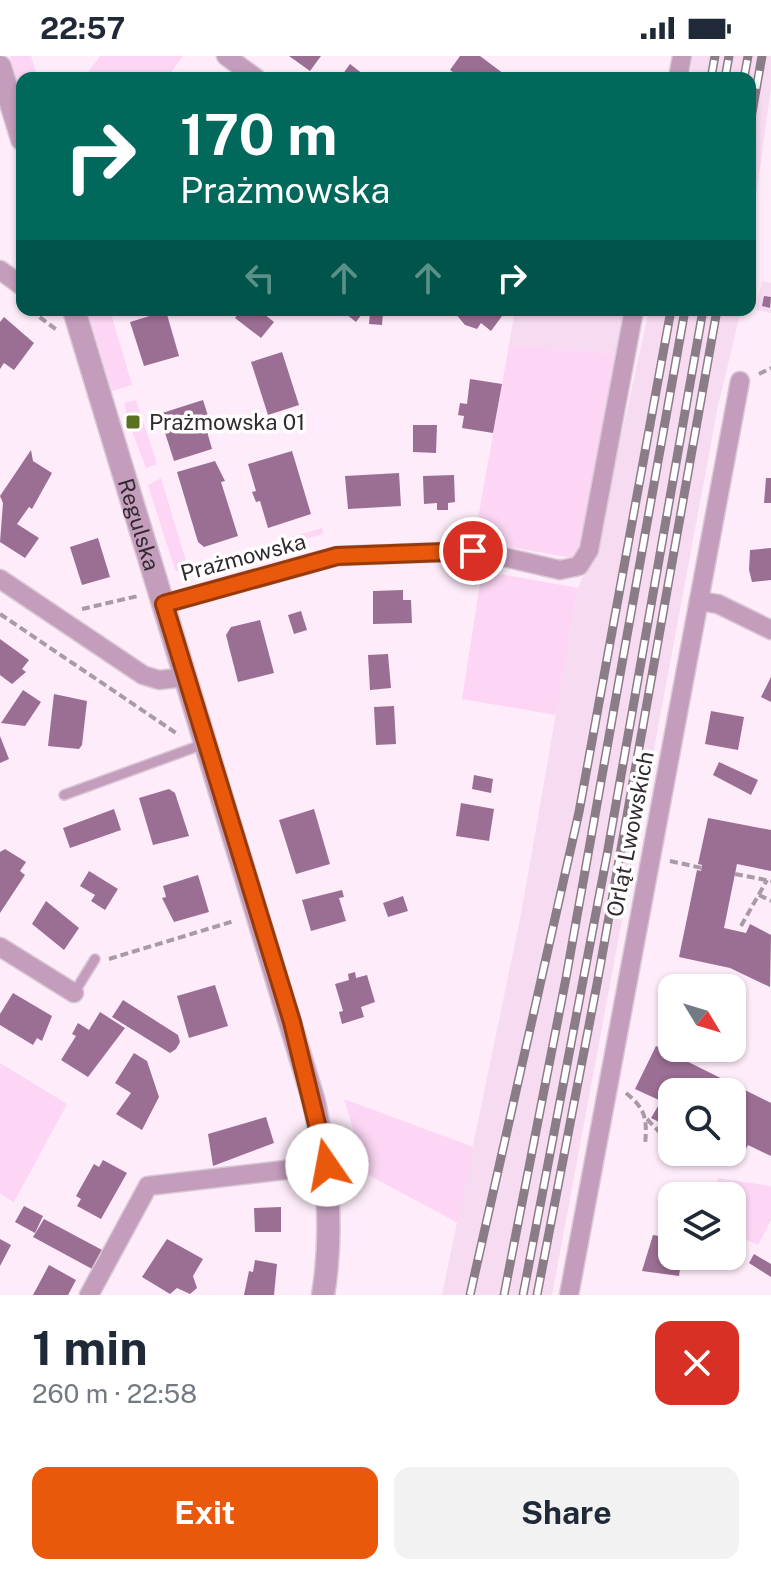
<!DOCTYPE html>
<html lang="en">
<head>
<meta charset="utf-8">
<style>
  :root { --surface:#fff; --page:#f2f2f3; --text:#1f2937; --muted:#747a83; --accent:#ea580c }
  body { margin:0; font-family:"Public Sans",sans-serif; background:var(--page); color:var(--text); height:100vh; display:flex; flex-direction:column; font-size:30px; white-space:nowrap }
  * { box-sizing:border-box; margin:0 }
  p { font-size:26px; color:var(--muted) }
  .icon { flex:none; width:44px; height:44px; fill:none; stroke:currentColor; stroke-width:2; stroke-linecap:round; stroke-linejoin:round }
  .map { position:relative; height:1239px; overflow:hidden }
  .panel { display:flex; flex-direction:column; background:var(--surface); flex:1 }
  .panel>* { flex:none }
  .banner { position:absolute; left:16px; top:16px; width:740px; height:244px; border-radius:16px; box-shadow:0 2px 6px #0004; background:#00695c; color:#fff; overflow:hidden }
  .needle { width:52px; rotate:128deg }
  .buttons { position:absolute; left:658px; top:918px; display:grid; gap:16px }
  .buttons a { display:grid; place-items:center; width:88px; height:88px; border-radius:16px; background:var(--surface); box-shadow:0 2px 6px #0004; font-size:40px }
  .pin { position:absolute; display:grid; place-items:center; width:68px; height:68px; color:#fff; margin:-34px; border:4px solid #fff; border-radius:50%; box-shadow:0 2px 8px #0007 }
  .me { position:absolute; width:88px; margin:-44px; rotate:348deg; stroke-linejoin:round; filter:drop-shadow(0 0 6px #0008) }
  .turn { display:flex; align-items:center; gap:28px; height:168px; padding:0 32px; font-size:36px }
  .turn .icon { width:104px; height:104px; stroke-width:2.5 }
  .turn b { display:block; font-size:56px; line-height:68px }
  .lanes { display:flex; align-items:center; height:76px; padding:0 32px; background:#0003; justify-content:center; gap:40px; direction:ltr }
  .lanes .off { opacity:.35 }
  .round { display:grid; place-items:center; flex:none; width:84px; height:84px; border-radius:16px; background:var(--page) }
  .headline { display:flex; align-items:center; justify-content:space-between; height:136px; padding:0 32px }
  h1 { font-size:48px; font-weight:700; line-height:60px }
  .primary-button { display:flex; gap:16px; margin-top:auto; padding:16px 32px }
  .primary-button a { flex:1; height:92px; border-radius:16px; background:var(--accent); color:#fff; font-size:32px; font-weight:700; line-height:92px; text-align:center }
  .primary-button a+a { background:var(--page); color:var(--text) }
  .status { display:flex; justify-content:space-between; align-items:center; height:56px; padding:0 40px; background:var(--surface); direction:ltr }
  .status svg { height:22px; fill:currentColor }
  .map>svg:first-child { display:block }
  .built { fill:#f7dbf1 }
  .green { fill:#fcd6f4 }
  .building { fill:#9b6e93 }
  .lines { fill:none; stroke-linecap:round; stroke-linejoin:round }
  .service-casing { stroke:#d9c9d6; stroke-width:12 }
  .minor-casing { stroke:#d9c9d6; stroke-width:21 }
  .tertiary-casing { stroke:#d9c9d6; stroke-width:25 }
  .path { stroke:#a99ba6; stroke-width:4; stroke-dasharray:8 4; stroke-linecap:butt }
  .service { stroke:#c49dbc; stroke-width:9 }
  .minor { stroke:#c49dbc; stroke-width:18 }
  .tertiary { stroke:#c49dbc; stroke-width:22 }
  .rail-casing { stroke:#8a7d87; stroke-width:9 }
  .rail { stroke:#fff; stroke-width:6; stroke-dasharray:18; stroke-linecap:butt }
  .route-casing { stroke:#983908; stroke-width:20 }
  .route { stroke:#ea580c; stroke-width:14 }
  .poi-dot { fill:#5b7020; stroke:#fff; stroke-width:3 }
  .labels { text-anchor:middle; stroke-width:7; stroke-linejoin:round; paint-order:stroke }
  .poi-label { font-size:22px; fill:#332a31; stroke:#fff; text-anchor:start }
  .street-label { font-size:22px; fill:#332a31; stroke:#fff }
</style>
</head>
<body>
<div class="status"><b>22:57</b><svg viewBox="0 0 49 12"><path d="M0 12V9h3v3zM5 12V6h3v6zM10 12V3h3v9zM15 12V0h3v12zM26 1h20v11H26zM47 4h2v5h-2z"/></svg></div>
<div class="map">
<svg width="771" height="1239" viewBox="0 0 771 1239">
  <rect width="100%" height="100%" fill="#feecfa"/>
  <g class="built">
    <polygon points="693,0 771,0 771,32 750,185 750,22 690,22"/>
    <polygon points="762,225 771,227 771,257 756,254"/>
    <polygon points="515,254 630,254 622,298 509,289"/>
    <polygon points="649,254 741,254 718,350 552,1239 442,1239 521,858 578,532 597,490"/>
  </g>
  <g class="green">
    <polygon points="10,0 31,0 38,22 22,22 22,40"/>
    <polygon points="100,0 183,0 167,22 84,22"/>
    <polygon points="94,254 110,254 132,329 112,335 89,260"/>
    <polygon points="509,289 622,298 587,482 573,502 474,485"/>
    <polygon points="136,344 157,408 146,412 132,375 139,372 134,357 127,359 124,347"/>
    <polygon points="161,422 186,505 194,509 244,495 246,500 182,517 175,514 148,429"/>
    <polygon points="322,472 323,478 259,496 257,491"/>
    <polygon points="482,515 578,532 556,659 462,643"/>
    <polygon points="0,1007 67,1048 14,1146 0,1138"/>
    <polygon points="344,1043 473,1091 458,1167 361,1115 361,1100"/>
    <polygon points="718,1122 771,1130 771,1164 758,1189 732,1177 732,1140 714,1140"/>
  </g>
  <g class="building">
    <polygon points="289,0 321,0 310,15"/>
    <polygon points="460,0 480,0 504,18 501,22 461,22 450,14"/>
    <polygon points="350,8 368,22 340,22"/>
    <polygon points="764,240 771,241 770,252 762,250"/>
    <polygon points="241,254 259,254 274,266 261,282 235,262"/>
    <polygon points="341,254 365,254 356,266"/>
    <polygon points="458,254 502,254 505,256 491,275 481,267 477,273 465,269 455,257"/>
    <polygon points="166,255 179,300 144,310 130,266"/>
    <polygon points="370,256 383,257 382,269 369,268"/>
    <polygon points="4,261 34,287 14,314 4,307 0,313 0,266"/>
    <polygon points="282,296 299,349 268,359 251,306"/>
    <polygon points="470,323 502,328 493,377 462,372 464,360 458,359 460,347 467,348"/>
    <polygon points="203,344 209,363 204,365 212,393 174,405 159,358"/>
    <polygon points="413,369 437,369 436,397 413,396"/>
    <polygon points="31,394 33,405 52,417 32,453 29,451 17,468 39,482 25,502 0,486 3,447 0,440"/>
    <polygon points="292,395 311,458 268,472 260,445 256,446 252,436 256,435 248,408"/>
    <polygon points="215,405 225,425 221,426 238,480 204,491 198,486 177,416"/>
    <polygon points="399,417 401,450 348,453 345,420"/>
    <polygon points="454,419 455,446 448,447 448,454 437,454 437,447 424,448 423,420"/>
    <polygon points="766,422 771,422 771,447 764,447"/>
    <polygon points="98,482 110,521 82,529 70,491"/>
    <polygon points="771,492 771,524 752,526 749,514 750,494"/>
    <polygon points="403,534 403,544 411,544 412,567 373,568 373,535"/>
    <polygon points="301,555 307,574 294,578 288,559"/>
    <polygon points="260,564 274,617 238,626 226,579 231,571"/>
    <polygon points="0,583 29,604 22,613 26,616 12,628 0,619"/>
    <polygon points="388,598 391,632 370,634 368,599"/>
    <polygon points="771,621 771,646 761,641"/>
    <polygon points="23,634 41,646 25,670 1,667"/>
    <polygon points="54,638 87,645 82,689 79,693 48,690"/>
    <polygon points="394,650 396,688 376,689 374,651"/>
    <polygon points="711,655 744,661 738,694 705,688"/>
    <polygon points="0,680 9,703 0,707"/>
    <polygon points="719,706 758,724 751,739 713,719"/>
    <polygon points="474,719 493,723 491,737 472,733"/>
    <polygon points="169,733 175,737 189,780 153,789 139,742"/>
    <polygon points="461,747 494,753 489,785 456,780"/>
    <polygon points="114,753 121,774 70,792 63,772"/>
    <polygon points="314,753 330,808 296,818 279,764"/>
    <polygon points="708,762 771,774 771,815 737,808 724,872 746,877 750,868 771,879 770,931 730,912 679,901 697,814 701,815 702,809 698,808"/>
    <polygon points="5,793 26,806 20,815 25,819 0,857 0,796"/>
    <polygon points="89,815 118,833 105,854 91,845 95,839 80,830"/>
    <polygon points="198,819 209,856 174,866 162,842 166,841 163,830"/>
    <polygon points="342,834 344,841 339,842 346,865 311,875 302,844"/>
    <polygon points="403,840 408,855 388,861 383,847"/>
    <polygon points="46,845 79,872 64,894 32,868"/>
    <polygon points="355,916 356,922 367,919 375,946 361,951 364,961 342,968 339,956 343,955 335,928 349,924 348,918"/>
    <polygon points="215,929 228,970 189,982 177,940"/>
    <polygon points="13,937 52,960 42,985 37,982 33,989 0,969 0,958"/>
    <polygon points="123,944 178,979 180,986 176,993 170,997 112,961"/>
    <polygon points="100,956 125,972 88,1021 61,1004 76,980 72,978 78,967 89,974"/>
    <polygon points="656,990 771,1047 771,1100 748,1089 741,1102 732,1098 737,1083 732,1081 732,1036 672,1036 669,1071 651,1062 661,1045 635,1033"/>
    <polygon points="134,997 147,1005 159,1041 142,1074 116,1058 131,1037 115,1027"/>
    <polygon points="266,1061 274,1087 213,1110 208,1078"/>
    <polygon points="103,1104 127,1117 101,1163 77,1150 81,1143 76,1140 94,1108 99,1111"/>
    <polygon points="24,1150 43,1160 35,1177 15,1166"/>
    <polygon points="281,1151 281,1176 255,1176 254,1152"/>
    <polygon points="44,1163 104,1195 94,1214 33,1181"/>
    <polygon points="653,1179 672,1182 672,1200 682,1200 679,1220 642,1215"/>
    <polygon points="0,1183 11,1189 0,1210"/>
    <polygon points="167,1183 203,1203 193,1220 197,1232 190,1238 177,1232 170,1238 142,1221"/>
    <polygon points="754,1198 771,1208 771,1221 749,1207"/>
    <polygon points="255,1204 277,1208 274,1239 244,1239 249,1215 253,1216"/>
    <polygon points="49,1209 76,1224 68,1239 33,1239"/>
  </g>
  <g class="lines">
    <defs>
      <g id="service">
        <polyline points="64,739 204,688"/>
        <polyline points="74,937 95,903"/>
      </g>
      <g id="minor">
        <polyline points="226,0 256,22"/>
        <polyline points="678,22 682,0"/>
        <polyline points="0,214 22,230"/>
        <polyline points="0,523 143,619 159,624 186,621"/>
        <polyline points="699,545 718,548 771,574"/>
        <polyline points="164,548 337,500 478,495 560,514 579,510 589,494 634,254"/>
        <polyline points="0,891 74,937"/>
        <polyline points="89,1239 148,1130 327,1109"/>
        <polyline points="569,1239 740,325"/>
      </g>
      <g id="tertiary">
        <polyline points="0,11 22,83"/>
        <path id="s1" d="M 74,254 L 314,1046 C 327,1111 334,1173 323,1239"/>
      </g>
    </defs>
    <use href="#service" class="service-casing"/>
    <use href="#minor" class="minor-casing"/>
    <use href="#tertiary" class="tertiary-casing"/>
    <g class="path">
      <polyline points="30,254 57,274"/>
      <polyline points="759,318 771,312"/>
      <polyline points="82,553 138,540"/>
      <polyline points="0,558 179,679"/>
      <polyline points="670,805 702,812"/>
      <polyline points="735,818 771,825"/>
      <polyline points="759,839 771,845"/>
      <polyline points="741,870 767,824"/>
      <polyline points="109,903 234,865"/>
      <path d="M 626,1037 C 647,1054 647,1064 645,1090"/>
      <polyline points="647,1063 672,1089"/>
    </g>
    <use href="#service" class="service"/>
    <use href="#minor" class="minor"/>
    <use href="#tertiary" class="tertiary"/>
    <defs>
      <g id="rail">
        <polyline points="711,22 715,0"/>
        <polyline points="725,22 729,0"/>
        <polyline points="744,22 748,0"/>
        <polyline points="750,68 762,0"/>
        <polyline points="470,1239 579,756 671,254"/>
        <polyline points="504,1239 566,922 685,254"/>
        <polyline points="523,1239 607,799 703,254"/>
        <polyline points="537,1239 597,928 717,254"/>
      </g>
    </defs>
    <use href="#rail" class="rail-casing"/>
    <use href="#rail" class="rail"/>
  </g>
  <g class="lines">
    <defs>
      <polyline id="route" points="327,1109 292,966 164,548 337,500 473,495"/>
    </defs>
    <use href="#route" class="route-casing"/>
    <use href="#route" class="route"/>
  </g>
  <rect class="poi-dot" x="125" y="358" width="16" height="16" rx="4"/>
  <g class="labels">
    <g class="poi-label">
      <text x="149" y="374">Prażmowska 01</text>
    </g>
    <g class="street-label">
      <text dy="8" stroke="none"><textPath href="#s1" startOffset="224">Regulska</textPath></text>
      <text transform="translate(243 501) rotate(-15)" y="8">Prażmowska</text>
      <text transform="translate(630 778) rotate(-79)" y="8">Orląt Lwowskich</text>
    </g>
  </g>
</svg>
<div class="buttons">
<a><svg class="needle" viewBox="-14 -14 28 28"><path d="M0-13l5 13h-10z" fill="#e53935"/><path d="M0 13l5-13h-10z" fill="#747a83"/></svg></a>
<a><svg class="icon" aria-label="search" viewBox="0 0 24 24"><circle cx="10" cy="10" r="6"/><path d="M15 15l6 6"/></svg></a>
<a><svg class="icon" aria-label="layers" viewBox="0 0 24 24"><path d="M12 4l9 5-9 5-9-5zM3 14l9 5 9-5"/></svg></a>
</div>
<div class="pin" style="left:473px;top:495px;background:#d93025"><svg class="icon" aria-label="arrive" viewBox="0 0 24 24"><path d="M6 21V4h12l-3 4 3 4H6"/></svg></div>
<svg class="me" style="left:327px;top:1109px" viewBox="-20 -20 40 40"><circle r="19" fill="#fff"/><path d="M0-13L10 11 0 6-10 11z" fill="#ea580c"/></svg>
<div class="banner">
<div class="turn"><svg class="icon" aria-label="right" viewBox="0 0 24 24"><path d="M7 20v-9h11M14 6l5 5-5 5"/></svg><div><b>170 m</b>Prażmowska</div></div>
<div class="lanes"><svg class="icon off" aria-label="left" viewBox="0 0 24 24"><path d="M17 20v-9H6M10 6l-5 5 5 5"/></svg><svg class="icon off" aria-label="ahead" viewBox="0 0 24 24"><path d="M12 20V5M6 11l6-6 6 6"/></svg><svg class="icon off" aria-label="ahead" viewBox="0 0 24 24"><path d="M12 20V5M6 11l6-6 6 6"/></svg><svg class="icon" aria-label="right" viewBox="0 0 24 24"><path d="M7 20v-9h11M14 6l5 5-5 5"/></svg></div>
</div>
</div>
<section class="panel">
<div class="headline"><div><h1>1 min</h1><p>260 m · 22:58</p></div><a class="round" style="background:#d93025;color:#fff"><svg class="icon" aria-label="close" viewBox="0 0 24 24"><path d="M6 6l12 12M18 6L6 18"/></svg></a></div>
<div class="primary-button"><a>Exit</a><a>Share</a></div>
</section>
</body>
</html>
